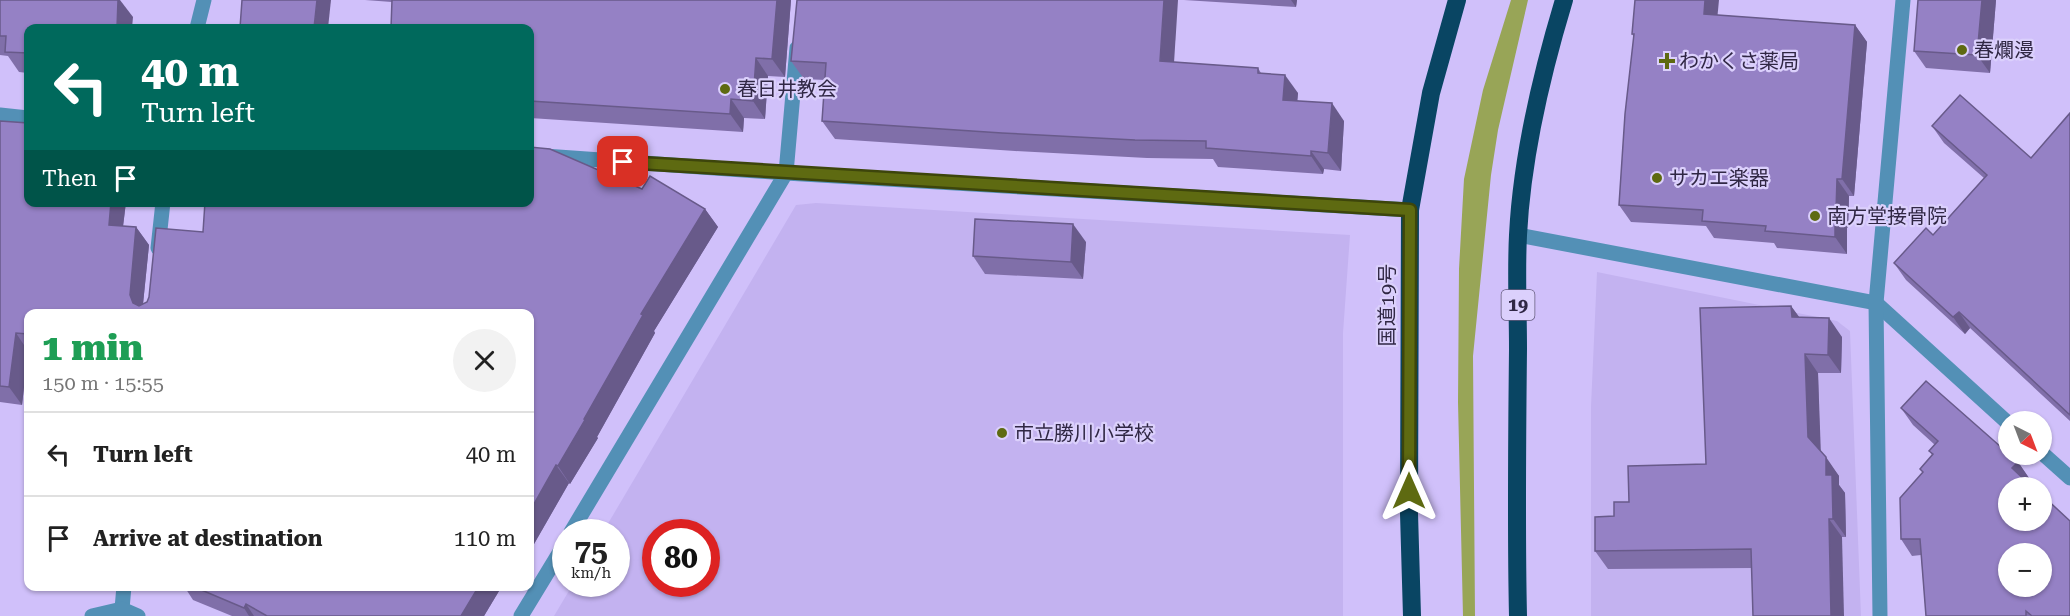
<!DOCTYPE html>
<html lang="en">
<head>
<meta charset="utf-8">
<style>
  :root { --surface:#fff; --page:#f2f2f2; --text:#222; --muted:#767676; --line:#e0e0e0 }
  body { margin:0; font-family:"Roboto Serif","Noto Sans JP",serif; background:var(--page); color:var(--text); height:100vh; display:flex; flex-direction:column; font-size:22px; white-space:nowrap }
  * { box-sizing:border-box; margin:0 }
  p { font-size:20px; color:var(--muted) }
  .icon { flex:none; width:33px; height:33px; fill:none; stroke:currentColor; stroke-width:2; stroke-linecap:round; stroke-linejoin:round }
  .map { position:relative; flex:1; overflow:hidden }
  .details { position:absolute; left:24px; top:309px; width:510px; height:282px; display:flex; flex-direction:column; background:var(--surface); border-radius:12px; box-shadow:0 2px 4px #0004 }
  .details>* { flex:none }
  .top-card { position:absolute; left:24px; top:24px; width:510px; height:183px; border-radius:12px; box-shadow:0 2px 4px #0004; background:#00695c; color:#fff; overflow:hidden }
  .needle { width:39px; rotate:138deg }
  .buttons { position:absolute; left:1998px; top:411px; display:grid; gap:12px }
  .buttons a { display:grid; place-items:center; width:54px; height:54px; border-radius:50%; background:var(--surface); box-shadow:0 2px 4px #0004; font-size:30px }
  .speed { position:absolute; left:552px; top:519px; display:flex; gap:12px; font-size:30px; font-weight:700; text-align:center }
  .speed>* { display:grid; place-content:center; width:78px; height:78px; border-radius:50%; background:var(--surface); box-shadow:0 2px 4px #0004; line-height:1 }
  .speed small { font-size:15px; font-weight:400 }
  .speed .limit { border:9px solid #d22; background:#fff; color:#111 }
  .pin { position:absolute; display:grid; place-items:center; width:51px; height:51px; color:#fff; margin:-26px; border-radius:12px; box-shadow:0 3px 9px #0006 }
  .me { position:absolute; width:66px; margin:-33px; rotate:0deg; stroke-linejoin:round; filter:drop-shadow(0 0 4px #0008) }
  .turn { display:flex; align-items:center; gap:21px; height:126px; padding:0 18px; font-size:27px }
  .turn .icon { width:78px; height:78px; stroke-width:2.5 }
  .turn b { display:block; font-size:42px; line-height:51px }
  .then { display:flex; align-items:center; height:57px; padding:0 18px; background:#0003; gap:12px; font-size:22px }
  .round { display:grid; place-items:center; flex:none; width:63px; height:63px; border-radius:32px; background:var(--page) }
  .headline { display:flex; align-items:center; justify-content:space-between; height:102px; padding:0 18px }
  h1 { font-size:36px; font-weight:800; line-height:45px; color:#1e9e55 }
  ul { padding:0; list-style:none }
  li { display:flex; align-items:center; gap:18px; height:84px; padding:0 18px; border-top:2px solid var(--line) }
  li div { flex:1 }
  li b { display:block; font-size:22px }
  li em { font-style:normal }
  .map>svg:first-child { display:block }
  .built { fill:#c3b2f0; fill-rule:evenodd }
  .green { fill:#98a557 }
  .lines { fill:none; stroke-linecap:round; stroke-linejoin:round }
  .minor { stroke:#5390b6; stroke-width:15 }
  .highway { stroke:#094563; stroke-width:18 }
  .wall { fill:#806fa9 }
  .shaded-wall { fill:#685a8a }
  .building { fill:#9581c5; stroke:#685a8a; stroke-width:1.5; fill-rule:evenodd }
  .route-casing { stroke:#3d450b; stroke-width:15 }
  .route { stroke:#5e6a11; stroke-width:10 }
  .poi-dot { fill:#5e6a11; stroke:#dbd0fc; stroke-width:2 }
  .labels { text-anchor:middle; stroke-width:4.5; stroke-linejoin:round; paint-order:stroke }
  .shield { fill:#dbd0fc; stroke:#635a7b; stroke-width:1.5 }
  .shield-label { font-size:18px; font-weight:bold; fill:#302744 }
  .poi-label { font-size:20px; fill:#302744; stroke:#dbd0fc; text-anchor:start }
  .street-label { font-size:20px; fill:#302744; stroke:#dbd0fc }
</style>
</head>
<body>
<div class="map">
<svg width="2070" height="616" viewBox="0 0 2070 616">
  <rect width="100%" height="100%" fill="#d0c0fa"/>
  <g class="built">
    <path d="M 816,203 L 1350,235 L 1343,333 L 1343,616 L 554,616 L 573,584 L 616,584 L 616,532 L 603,532 L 796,205 ZM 656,532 L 706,532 L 706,584 L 656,584 Z"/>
    <polygon points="1597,272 1837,321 1850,331 1861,616 1591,616 1591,406"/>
  </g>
  <polygon class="green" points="1511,0 1528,0 1498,130 1491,175 1473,356 1475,616 1463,616 1458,402 1459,269 1464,179 1483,90"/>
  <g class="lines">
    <g class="minor">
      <polyline points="197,28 204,0"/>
      <polyline points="0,115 28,118"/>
      <polyline points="530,155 786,173 1410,210"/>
      <polyline points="1518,235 1876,303 2008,423"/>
      <polyline points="158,248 163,202"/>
      <polyline points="2042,453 2070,478"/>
      <polyline points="571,532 786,173 797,48"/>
      <polyline points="122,609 124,586"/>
      <polyline points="92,616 122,609 138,616"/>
      <polyline points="521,616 566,542"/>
      <polyline points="1880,616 1876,303 1903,0"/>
    </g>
    <g class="highway">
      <polyline points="1412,616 1409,513 1410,210 1431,93 1457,0"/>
      <path d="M 1518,616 C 1516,527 1517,438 1518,349 C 1518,311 1516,273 1518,235 C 1522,156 1541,76 1564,0"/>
    </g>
  </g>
  <g class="wall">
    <polygon points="0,0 133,17 28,28 28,73 19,72 8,56 0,55"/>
    <polygon points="365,0 791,0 785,77 768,76 765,119 744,118 743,132 530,118 530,28 392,2"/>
    <polygon points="1184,0 1297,0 1296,7"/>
    <polygon points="1996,0 1990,73 1926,68 1914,51"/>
    <polygon points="1717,15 1855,25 1867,42 1854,196 1849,196 1848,228 1847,227 1847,254 1777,248 1774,243 1714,238 1706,226 1631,222 1619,205 1634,37 1632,34"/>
    <polygon points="791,61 1174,62 1258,68 1261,73 1298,93 1297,101 1344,121 1341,171 1324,169 1323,174 1218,167 1213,159 1147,158 1015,151 835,139 822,121 825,80 804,79"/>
    <polygon points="2070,113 2070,421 1970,328 1965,334 1906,280 1894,263 1933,235 1984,178 1944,143 1932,126 2031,158"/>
    <polygon points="0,121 28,202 126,202 123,226 136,227 149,245 143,304 147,302 203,232 642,189 705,209 718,227 654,331 655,333 597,437 598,438 570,484 569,483 530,551 530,314 28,314 28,351 22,405 0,402"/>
    <polygon points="1086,242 1083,279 985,274 973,256"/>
    <polygon points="1791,306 1800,318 1842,337 1841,373 1818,373 1820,452 1839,476 1839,485 1845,493 1846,537 1842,537 1752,568 1608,569 1595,551 1614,516 1629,502 1706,464"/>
    <polygon points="1901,408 2018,462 2029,478 2026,482 2070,616 1926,616 1921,555 1912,556 1901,539 1923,472 1920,469 1932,455 1929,451 1935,445 1913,425"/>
    <polygon points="184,586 502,586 484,616 232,616 193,600"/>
  </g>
  <g class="shaded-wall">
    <polygon points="118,0 120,0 133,17 132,28 117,28"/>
    <polygon points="317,0 331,0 328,28 314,28"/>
    <polygon points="777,0 791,0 785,77 772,59"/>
    <polygon points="1164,0 1178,0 1173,79 1160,61"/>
    <polygon points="1291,0 1297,0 1296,7"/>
    <polygon points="1705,0 1719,0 1716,31 1704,14"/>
    <polygon points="1982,0 1996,0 1990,73 1977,55"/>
    <polygon points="1855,25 1867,42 1854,196 1842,179"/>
    <polygon points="756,58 768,76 765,119 753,101"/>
    <polygon points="1285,75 1298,93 1296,118 1283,100"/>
    <polygon points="731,99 744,118 743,132 730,114"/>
    <polygon points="1332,103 1344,121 1341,171 1328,153"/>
    <polygon points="1311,151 1324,169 1323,174 1311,156"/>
    <polygon points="1837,179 1849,196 1848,228 1836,211"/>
    <polygon points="111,202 126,202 121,243 109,225"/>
    <polygon points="705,209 718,227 654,331 655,333 597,437 598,438 570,484 558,466 641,314"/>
    <polygon points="1835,209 1847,227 1847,254 1835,237"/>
    <polygon points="1073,224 1086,242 1083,279 1071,262"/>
    <polygon points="136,227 149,245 142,314 133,303 130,295"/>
    <polygon points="1791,306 1804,324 1792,317"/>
    <polygon points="1959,312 1970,328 1965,334 1953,317"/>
    <polygon points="1829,318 1842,337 1841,373 1828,355"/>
    <polygon points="16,333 28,351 22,405 9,387"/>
    <polygon points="1805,354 1818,373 1821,456 1808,437"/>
    <polygon points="1826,457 1839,476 1839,485 1845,493 1846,537 1833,519 1826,475"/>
    <polygon points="2018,462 2029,478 2024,485 2012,468"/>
    <polygon points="556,465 569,483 530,551 530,511"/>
    <polygon points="1829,519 1842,537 1844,616 1831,616"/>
    <polygon points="479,586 502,586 484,616 461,616"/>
    <polygon points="246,604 254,616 249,616 244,608"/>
  </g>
  <g class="building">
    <polygon points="0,0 118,0 117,28 28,28 28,53 5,52 6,36 0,36"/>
    <polygon points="242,0 317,0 314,28 240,28"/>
    <polygon points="392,0 777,0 772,59 756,58 753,101 731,99 730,114 530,101 530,28 391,28"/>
    <polygon points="797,0 1164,0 1160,61 1258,68 1258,73 1285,75 1283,100 1332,103 1328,153 1311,151 1311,156 1206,148 1206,141 1135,140 1002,133 822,121 826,63 791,61"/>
    <polygon points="1635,0 1705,0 1704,14 1855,25 1842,179 1837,179 1836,211 1835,209 1835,237 1765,231 1766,226 1702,221 1703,210 1619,205 1625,114 1634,34 1632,34"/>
    <polygon points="1918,0 1982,0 1977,55 1914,51"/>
    <polygon points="1960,95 2031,158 2070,113 2070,415 1959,312 1953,317 1894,263 1926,228 1933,235 1987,175 1932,126"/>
    <polygon points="0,121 28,123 28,202 111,202 109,225 136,227 130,295 133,303 139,306 147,302 149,297 156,228 203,232 205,202 530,202 530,147 550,149 642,189 650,176 705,209 641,314 643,315 584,419 585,420 558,466 556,465 530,511 530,314 28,314 28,334 16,333 9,387 0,386"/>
    <polygon points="975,219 1073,224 1071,262 973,256"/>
    <polygon points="1791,306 1792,317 1829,318 1828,355 1805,354 1808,437 1826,457 1826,475 1832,475 1833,519 1829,519 1831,616 1753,616 1751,549 1595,551 1595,517 1614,516 1614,502 1629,502 1628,466 1706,464 1700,308"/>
    <path d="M 1926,381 L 2018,462 L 2012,468 L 2033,488 L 2008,488 L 2008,520 L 2042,520 L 2042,495 L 2070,521 L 2070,616 L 2032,616 L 2026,611 L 2026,616 L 1926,616 L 1920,539 L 1901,539 L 1900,498 L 1923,472 L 1920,469 L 1933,454 L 1929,451 L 1938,441 L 1901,408 ZM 2008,554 L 2042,554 L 2042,586 L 2008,586 Z"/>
    <polygon points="192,586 479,586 461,616 267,616 246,604 244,608"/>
  </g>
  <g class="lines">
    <defs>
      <polyline id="route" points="623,162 1410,210 1409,491"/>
    </defs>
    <use href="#route" class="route-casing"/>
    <use href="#route" class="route"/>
  </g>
  <g class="poi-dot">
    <circle cx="1962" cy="50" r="6"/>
    <path d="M1664 52h6v6h6v6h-6v6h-6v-6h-6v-6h6z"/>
    <circle cx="725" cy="89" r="6"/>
    <circle cx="1657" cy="178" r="6"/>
    <circle cx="1815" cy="216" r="6"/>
    <circle cx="1002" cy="433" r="6"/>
  </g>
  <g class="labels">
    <rect class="shield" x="1501.5" y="290" width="33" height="30" rx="4.5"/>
    <g class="shield-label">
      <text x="1518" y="311">19</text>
    </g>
    <g class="poi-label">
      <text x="1974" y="57">春爛漫</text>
      <text x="1679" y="68">わかくさ薬局</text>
      <text x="737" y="96">春日井教会</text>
      <text x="1669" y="185">サカエ楽器</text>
      <text x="1827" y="223">南方堂接骨院</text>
      <text x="1014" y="440">市立勝川小学校</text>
    </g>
    <g class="street-label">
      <text transform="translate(1387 305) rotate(-90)" y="7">国道19号</text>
    </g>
  </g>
</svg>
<div class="buttons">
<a><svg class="needle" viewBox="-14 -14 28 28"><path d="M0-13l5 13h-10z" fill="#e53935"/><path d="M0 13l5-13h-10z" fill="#767676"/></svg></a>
<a>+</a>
<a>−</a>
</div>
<div class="speed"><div>75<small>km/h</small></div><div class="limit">80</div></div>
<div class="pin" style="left:623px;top:162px;background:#d93025"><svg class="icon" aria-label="arrive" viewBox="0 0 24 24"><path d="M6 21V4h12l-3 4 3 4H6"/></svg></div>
<svg class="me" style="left:1409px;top:491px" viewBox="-20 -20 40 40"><path d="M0-17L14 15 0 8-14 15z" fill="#5e6a11" stroke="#fff" stroke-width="4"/></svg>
<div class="top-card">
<div class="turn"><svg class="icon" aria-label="left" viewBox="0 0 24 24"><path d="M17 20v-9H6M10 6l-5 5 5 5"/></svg><div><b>40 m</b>Turn left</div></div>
<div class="then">Then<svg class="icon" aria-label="arrive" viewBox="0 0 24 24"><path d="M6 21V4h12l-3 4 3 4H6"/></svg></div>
</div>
<section class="details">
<div class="headline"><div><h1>1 min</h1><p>150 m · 15:55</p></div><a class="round"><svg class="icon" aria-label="close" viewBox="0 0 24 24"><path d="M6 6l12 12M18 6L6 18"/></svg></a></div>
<ul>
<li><svg class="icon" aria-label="left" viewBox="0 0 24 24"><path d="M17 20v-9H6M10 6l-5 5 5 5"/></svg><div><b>Turn left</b></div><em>40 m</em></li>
<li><svg class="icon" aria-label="arrive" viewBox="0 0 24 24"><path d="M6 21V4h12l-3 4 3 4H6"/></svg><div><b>Arrive at destination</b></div><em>110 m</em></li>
</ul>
</section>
</div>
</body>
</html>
